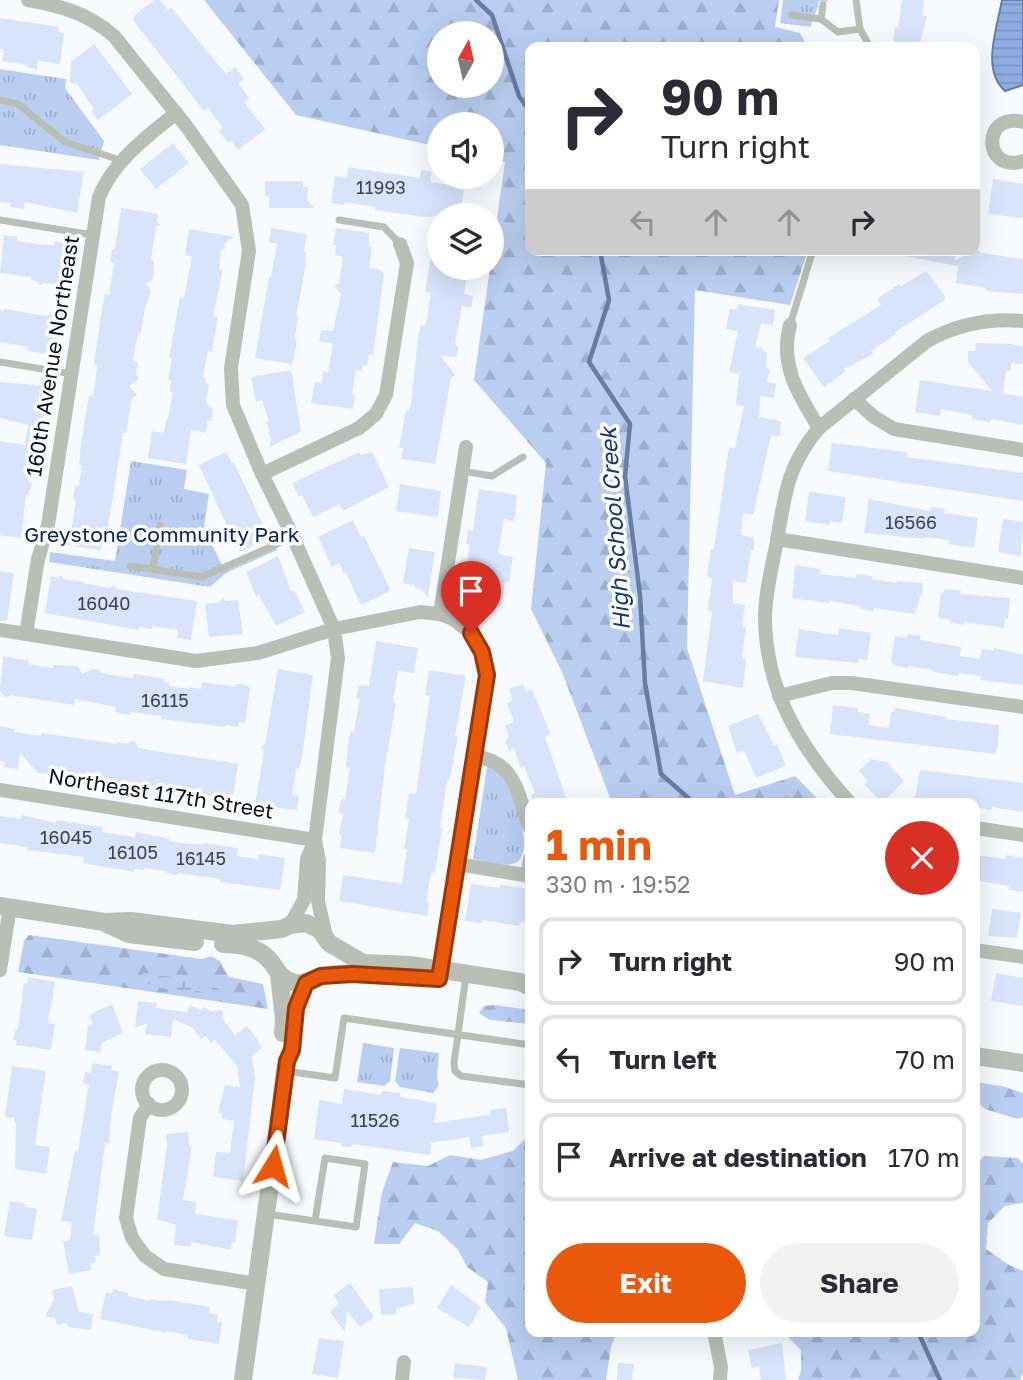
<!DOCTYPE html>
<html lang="en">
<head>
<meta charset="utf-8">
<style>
  :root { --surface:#fff; --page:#f2f2f3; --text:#2b2b33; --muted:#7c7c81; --line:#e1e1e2; --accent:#ea580c }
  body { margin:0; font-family:"Golos Text",sans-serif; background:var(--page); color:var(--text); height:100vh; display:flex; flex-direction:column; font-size:26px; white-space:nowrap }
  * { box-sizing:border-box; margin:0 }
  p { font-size:23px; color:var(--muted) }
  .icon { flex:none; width:38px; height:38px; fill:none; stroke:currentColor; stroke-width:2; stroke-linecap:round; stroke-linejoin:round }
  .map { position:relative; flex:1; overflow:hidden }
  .details { position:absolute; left:525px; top:798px; width:455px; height:539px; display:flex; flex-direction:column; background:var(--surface); border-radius:14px; box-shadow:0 7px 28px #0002 }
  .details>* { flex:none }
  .guide { position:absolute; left:525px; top:42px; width:455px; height:214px; border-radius:14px; box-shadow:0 7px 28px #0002; background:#fff; color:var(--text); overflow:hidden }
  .needle { width:46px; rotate:8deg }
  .controls { position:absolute; left:427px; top:21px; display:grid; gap:14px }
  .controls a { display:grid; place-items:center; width:77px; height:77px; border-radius:50%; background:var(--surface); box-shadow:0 7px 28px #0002; font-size:35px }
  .pin { position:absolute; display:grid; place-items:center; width:60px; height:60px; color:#fff; margin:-72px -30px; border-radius:50% 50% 50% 0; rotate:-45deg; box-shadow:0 0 7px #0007 }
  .pin .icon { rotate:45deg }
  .me { position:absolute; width:77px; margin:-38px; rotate:8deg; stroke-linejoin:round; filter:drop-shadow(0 0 5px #0008) }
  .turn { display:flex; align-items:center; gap:24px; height:147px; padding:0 21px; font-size:32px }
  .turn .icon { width:91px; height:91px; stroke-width:2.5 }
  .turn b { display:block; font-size:49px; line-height:60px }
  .lanes { display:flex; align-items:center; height:66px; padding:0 21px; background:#0003; justify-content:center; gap:35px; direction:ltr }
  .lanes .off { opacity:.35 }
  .round { display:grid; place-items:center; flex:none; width:74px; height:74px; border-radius:37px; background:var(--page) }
  .summary { display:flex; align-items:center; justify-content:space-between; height:119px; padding:0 21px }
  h1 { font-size:42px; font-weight:700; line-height:52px; color:var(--accent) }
  .button { display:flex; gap:14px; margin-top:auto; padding:14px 21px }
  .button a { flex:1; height:80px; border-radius:42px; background:var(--accent); color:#fff; font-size:28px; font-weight:700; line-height:80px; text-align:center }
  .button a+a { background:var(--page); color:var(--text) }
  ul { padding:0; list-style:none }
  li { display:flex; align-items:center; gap:21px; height:88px; margin:0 14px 10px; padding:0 7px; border:4px solid var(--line); border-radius:14px }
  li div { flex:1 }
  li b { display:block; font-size:26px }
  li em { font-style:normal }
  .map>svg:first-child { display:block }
  .grass { fill:url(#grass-tufts) }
  .forest { fill:url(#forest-firs); fill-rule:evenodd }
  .wetland { fill:url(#wetland-marsh) }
  .water { fill:url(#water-rules); stroke:#667ea6; stroke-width:2 }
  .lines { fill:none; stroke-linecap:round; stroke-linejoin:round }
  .stream { stroke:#667ea6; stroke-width:4.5 }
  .building { fill:#d7e4fb }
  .service { stroke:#b9bfb5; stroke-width:7 }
  .minor { stroke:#b9bfb5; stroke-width:14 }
  .tertiary { stroke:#b9bfb5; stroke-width:18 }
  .route-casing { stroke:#983908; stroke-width:18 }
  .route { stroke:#ea580c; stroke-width:12 }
  .labels { text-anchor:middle; stroke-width:7; stroke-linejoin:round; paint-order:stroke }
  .number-label { font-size:18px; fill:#3d444f }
  .street-label { font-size:21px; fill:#0a0f16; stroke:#fff }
  .park-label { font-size:21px; fill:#032562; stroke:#fff }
  .water-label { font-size:23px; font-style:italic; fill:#143776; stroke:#fff }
</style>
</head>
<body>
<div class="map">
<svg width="1023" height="1380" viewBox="0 0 1023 1380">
  <defs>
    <pattern id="grass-tufts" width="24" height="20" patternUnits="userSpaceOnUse" patternTransform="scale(1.75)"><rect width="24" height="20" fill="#b9cef1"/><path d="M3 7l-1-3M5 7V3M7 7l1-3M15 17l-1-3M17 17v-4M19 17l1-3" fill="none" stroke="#9eb0ce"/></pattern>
    <pattern id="forest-firs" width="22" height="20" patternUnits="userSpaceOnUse" patternTransform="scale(1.75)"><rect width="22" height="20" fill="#b9cef1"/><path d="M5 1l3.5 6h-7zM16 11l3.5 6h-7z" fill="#9eb0ce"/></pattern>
    <pattern id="wetland-marsh" width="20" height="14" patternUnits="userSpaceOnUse" patternTransform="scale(1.75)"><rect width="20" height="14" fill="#b9cef1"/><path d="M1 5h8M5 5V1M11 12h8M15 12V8" fill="none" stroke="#9eb0ce"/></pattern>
    <pattern id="water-rules" width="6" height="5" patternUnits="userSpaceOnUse" patternTransform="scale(1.75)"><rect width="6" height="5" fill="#8eaee3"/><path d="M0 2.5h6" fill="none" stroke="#7994c2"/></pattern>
  </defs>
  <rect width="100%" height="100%" fill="#f7fafe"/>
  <g class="grass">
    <path d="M 783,0 L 827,0 L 827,2 L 819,1 C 818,11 812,17 811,27 L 780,23 Z"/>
    <polygon points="0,69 66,79 65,88 104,141 99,160 0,145"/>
    <polygon points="131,461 187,470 184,489 209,494 204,528 222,565 274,543 277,550 226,573 210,587 49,562 50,552 115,561"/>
    <path d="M 487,767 C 492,768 494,767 498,770 C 512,782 536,850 517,862 C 506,869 485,861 473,859 Z"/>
    <polygon points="363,1043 394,1048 390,1081 384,1086 357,1082"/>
    <polygon points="400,1048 439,1053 437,1078 439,1085 433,1093 400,1087 395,1081"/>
  </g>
  <g class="forest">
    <path d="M 204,0 L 779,0 L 775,27 L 800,33 L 808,47 L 530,47 L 530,250 L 808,250 L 790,305 L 695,290 L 687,648 L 735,795 L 795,776 L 822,803 L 612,803 L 562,672 L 531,609 L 546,463 L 474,380 L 490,268 L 492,268 L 492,253 L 505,162 L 492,158 L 492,124 L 439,124 L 439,147 L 296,115 ZM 439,33 L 492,33 L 492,86 L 439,86 Z"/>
    <polygon points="29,935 202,959 211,956 220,961 229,977 263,984 268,1009 18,972 24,941"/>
    <polygon points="495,1005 530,1010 530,1024 490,1020 479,1013 484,1006"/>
    <polygon points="975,1082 1002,1086 1023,1093 1023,1117 1018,1119 985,1109 975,1099"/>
    <polygon points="530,1134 530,1332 617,1332 611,1347 606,1380 518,1380 506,1328 485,1302 488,1282 467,1267 458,1250 438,1231 415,1223 399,1244 374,1244 382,1192 393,1162 428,1166 450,1155 481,1160 513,1151"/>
    <polygon points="984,1156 1018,1158 1023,1164 1023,1203 1005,1206 988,1223 986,1249 1009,1265 1023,1271 1023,1372 1020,1380 798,1380 801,1371 801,1350 788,1337 768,1334 768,1332 975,1332 975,1166"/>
  </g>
  <path class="wetland" d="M 145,973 L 204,982 L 223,991 L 219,998 C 212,995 204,992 197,991 C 175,989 155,992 138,976 Z"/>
  <path class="water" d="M 1002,0 L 1023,0 L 1023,85 L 1005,91 C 981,70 997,29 1002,0 Z"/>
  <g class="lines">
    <g class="stream">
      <polyline points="476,0 492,15 519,96 530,112"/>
      <polyline points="600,250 609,300 589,362 630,424 625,476 640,595 645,683 661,774 694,803"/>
      <polyline points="918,1332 940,1380"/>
    </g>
  </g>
  <g class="building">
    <polygon points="154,0 160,0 168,10 171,7 226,74 235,67 244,79 238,83 249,98 244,102 265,129 238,150 231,141 228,143 219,131 223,128 208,108 204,111 133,20 135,15"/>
    <polygon points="902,0 924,0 922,15 927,16 919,47 896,46 897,42 893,41 895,27 898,27"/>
    <polygon points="0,18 59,27 58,32 64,33 60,64 38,61 37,69 26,67 27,65 2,61 4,49 0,49"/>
    <polygon points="94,44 132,94 98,120 91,111 94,109 77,84 70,83 71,62"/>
    <polygon points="173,143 189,163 156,189 140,169"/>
    <polygon points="0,164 84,172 77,213 25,202 24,209 10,207 11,203 0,202"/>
    <polygon points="348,167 420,178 421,170 432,172 430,182 457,186 457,189 464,190 460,215 425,217 375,210 375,207 345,202 344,205 331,203 335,176 347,178"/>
    <polygon points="993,179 1023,184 1023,218 988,214"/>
    <polygon points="265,181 303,181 303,187 308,187 307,200 315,208 269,208 269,196 265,196"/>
    <polygon points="121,208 158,214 157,221 160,225 156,227 151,260 154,261 153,279 146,284 151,290 150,295 145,308 141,334 138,333 137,342 136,341 133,361 138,362 136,374 139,379 129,386 137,395 132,398 126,433 123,433 106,540 103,539 101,550 66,545 67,531 70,531 72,526 76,500 73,500 75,486 79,486 82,466 79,465 81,443 89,396 93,396 96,376 97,365 94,364 101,315 105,294 109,295 114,263 110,262 112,250 115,248"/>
    <polygon points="271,228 307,234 304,251 306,252 305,269 296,316 298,317 295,337 297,344 292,364 255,358 269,277 271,277 277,244 269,242"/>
    <polygon points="336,228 369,233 369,247 372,247 369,268 381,270 384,274 373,355 369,354 367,366 363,365 362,371 356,370 352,394 355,395 353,409 311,403 315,382 322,383 323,371 328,372 333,344 319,341 321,330 333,331 341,294 334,286 339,283 343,257 335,255 336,245 333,245"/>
    <polygon points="189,229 235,237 225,243 225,249 221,249 219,269 222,270 222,274 213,316 218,317 212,352 208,351 203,377 206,378 205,383 209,384 206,402 213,410 211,421 207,421 206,433 191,430 186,464 148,458 152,431 164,433 166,420 168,418 173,392 170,392 171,380 168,380 172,358 169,358 180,297 184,298 192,256 185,255"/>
    <polygon points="4,235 18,237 17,241 43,245 54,245 55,241 65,243 68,247 68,259 64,285 44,283 40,285 36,281 31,280 32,277 0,273"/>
    <polygon points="433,245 439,246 439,268 468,268 464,294 473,296 471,308 462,306 460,317 455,343 458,347 457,357 440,355 455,375 451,378 435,464 401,459 403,448 399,448 406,410 408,411 411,405 418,337 421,325 425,325 427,319 431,293 425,292"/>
    <polygon points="977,249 981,253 1023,259 1023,294 986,291 986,288 956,283 958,266 905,256 906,250 957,250 954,261"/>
    <polygon points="926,271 945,296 945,300 895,332 896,334 871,351 873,354 844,369 846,371 824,387 803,358 830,341 828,338 881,305 877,299 899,284 901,286"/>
    <polygon points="738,304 775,310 773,325 761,324 755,347 763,348 762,351 767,352 766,368 770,369 767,382 776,384 774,398 760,396 759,417 781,421 780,436 771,435 753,515 743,513 741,535 754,537 754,551 751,550 746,583 733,581 733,603 745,605 742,626 746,627 742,658 746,659 743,688 703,681 712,612 708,611 712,578 707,577 711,549 714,549 729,447 735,448 744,406 736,404 739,374 729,372 738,331 726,329 730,309 737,310"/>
    <polygon points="4,309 47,316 51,313 54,316 61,318 55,355 28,351 29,347 0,342 0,311 4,311"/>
    <polygon points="976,343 1011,344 1023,347 1023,364 1011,363 1011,371 1006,371 1003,393 1023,397 1023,425 991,419 990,422 972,419 972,415 941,409 940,416 915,412 920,380 992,391 968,362 968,351 975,351"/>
    <polygon points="291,370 301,432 269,447 271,438 268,432 270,430 266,422 269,421 262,400 256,402 251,377"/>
    <polygon points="0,382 48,386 37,456 34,461 30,460 27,479 32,483 28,495 26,495 21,538 0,535 0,441 25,445 28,425 0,418"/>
    <polygon points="832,443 907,452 907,457 1023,473 1023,501 828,471"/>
    <polygon points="226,452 232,463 234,462 269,538 240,552 227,529 228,528 199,465"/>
    <polygon points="359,452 361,455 372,452 389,487 343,511 340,504 313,517 302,495 299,497 292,483"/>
    <polygon points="400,484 441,491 438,517 396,511"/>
    <polygon points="479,489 517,495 515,518 513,521 504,519 498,554 513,557 509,582 505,581 501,606 457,599 459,587 464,586 470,545 466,544 468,530 473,531"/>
    <polygon points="809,492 846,497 842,523 830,521 830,525 805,521"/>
    <polygon points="869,499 930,511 931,507 945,509 944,513 978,518 974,548 948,544 949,540 926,537 925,539 864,533"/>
    <polygon points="1003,519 1023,522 1021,556 998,552"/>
    <polygon points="353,520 361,537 364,536 389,587 389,592 361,605 346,573 344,574 339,563 332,567 318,537"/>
    <polygon points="409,548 435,552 428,597 421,589 415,588 415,585 403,583"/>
    <polygon points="278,556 291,591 294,590 305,612 276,626 259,595 256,597 246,572"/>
    <polygon points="795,565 820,569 820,574 856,578 857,574 872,576 872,579 897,583 897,581 923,583 922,596 920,595 915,614 874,608 874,611 860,609 860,606 830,601 830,603 792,598"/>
    <polygon points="0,571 14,573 7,621 0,621"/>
    <polygon points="61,575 64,579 84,582 83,583 110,588 114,585 116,589 197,601 191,640 177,638 178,630 152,626 152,629 139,627 139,630 45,613 51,576 58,578"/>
    <polygon points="946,589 961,591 960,594 1010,598 1008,619 1005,619 1004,628 964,622 964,625 950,623 951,620 938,618 941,594"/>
    <polygon points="222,598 226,601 238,600 243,634 209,637 205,604 220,602"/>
    <polygon points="839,628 871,633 867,660 859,659 858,663 795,657 799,629 838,635"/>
    <polygon points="907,634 921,636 920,640 961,647 960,656 980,659 982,649 994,651 994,648 1023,655 1023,685 980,680 981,676 959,673 959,676 933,672 934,670 908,666 908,668 895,666 891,661 895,636 907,638"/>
    <polygon points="376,641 418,648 414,673 398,671 393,702 396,703 385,766 375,853 340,848 342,835 339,835 343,814 339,813 340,803 342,799 345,799 350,768 346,767 348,743 351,731 354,731 360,699 356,698 359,685 369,686"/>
    <polygon points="3,656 29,661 28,664 53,668 53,665 78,666 82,674 92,669 101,670 100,672 110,675 133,678 134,674 165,679 164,682 169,682 169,686 189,689 189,687 201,689 202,682 236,687 237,684 247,685 250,689 245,723 239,722 238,727 226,725 224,727 161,719 161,716 130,712 130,715 115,712 116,707 75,699 74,705 10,695 6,698 0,691"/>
    <polygon points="278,669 313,675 302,758 299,769 296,769 292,795 299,796 297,809 293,810 255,804 264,751 261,747 265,744"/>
    <polygon points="429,670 466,676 455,736 458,737 455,751 450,778 447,781 440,828 442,828 440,843 435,873 431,873 426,902 429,902 427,916 339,901 343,875 402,884 407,849 404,849 409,819 405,818 409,793 416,794 430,696 425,695"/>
    <polygon points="523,684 526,691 532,689 551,735 545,737 568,803 534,803 531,795 535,793 524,766 521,768 514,749 509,751 505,741 509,737 505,726 514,722 507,703 512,701 509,689"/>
    <polygon points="833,705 858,708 858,712 870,714 868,725 889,728 891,712 894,712 895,708 946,717 946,719 999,725 998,745 995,754 830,734"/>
    <polygon points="758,714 774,745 777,744 786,766 756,778 744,750 737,753 728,726"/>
    <polygon points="0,726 15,729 14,732 41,736 42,733 117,744 117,742 128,744 134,740 138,748 238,764 231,808 223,801 218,800 219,797 186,793 186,795 149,789 150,787 119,782 119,785 51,771 50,774 38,773 20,753 18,769 4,767 5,762 0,761"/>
    <polygon points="871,759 887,762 904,781 882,803 864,784 868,781 859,771"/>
    <polygon points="920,770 1023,783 1023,812 992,807 991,810 975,807 975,803 953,803 915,798"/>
    <polygon points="22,815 55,823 56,820 103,827 102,832 135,837 136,832 170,839 170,841 190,844 203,844 204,843 238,848 237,856 258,859 259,854 285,858 280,890 220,882 220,879 178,873 178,875 165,873 165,871 144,868 144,870 134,869 134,872 83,863 84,857 27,850 27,847 0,843 0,816 21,819"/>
    <polygon points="975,855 1005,859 1006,855 1023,858 1023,892 1008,890 1009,886 975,880"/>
    <polygon points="471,884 499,888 500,885 530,889 530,923 520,922 519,926 482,920 482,923 465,921"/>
    <polygon points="992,909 1021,913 1017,938 988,936"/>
    <polygon points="996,973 1023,978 1023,1006 991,1001"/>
    <polygon points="28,977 55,982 48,1023 55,1024 51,1050 16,1045 17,1040 13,1040 15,1030 18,1030 24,983 27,984"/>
    <polygon points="138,1001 157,1003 156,1008 187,1012 190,1005 202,1010 203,1007 211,1011 223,1010 222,1018 235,1035 247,1026 257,1039 262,1048 252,1056 255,1078 243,1181 213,1177 216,1152 230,1153 234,1121 222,1119 222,1113 218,1113 225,1085 240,1087 237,1066 215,1040 211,1043 206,1036 201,1039 193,1028 173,1019 171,1037 145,1034 147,1023 135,1028"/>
    <polygon points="112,1004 123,1033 101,1043 100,1052 85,1050 88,1026 93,1024 89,1015"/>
    <polygon points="92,1063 112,1066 111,1070 119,1071 111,1117 109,1143 105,1143 93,1236 99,1234 100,1255 95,1256 96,1262 90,1264 91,1270 69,1274 63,1241 70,1240 72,1222 61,1221 75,1151 78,1151 89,1084 83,1083 85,1072 91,1073"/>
    <polygon points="12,1066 46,1071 35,1145 50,1147 46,1174 15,1169 16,1123 14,1123 15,1118 5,1117"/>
    <polygon points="344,1089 381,1095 382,1091 400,1093 400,1097 437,1103 434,1123 490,1115 490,1110 506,1108 509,1132 482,1136 484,1146 471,1148 469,1137 431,1143 430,1155 352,1144 351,1147 341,1146 341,1143 314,1139 319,1100 342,1104"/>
    <polygon points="188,1132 189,1145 192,1146 183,1200 196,1202 195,1214 238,1220 235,1243 232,1242 231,1250 191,1242 191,1247 174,1245 176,1225 157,1219 167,1145 166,1134"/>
    <polygon points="10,1201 26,1204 25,1207 37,1209 32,1240 4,1236"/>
    <polygon points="350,1283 374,1317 360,1327 347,1311 345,1332 330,1312 339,1303 334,1295"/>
    <polygon points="451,1285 481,1307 469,1327 437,1308"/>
    <polygon points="72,1286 79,1312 93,1314 91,1330 68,1327 67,1323 57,1325 55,1318 45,1316 54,1299 52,1290"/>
    <polygon points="413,1287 414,1304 396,1309 397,1314 381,1315 379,1289"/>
    <polygon points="113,1289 128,1293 128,1296 149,1301 149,1299 161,1301 169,1300 210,1307 209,1313 218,1315 217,1322 222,1322 219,1344 187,1339 188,1335 166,1331 166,1333 100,1319 106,1292 112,1294"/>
    <polygon points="319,1338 344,1341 338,1378 312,1374"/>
    <polygon points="782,1343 786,1380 761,1380 759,1366 752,1368 748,1350"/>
    <polygon points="455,1363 487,1367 485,1380 453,1378"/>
    <polygon points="618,1363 634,1364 632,1380 617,1380"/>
  </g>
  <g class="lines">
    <g class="service">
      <polyline points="856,0 860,29 870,47"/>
      <polyline points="792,15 821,19 838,32 860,29"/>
      <polyline points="821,19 823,5"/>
      <polyline points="0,100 18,104 65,142 123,161"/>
      <polyline points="0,220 93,235"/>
      <polyline points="339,220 384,227 400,244"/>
      <polyline points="830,250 833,251"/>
      <polyline points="790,325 813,250"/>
      <polyline points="0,362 72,374"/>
      <polyline points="462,471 492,476 523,457"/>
      <polyline points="130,566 202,577 293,537"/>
      <polyline points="153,569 160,525"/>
      <polyline points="787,799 787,803"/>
      <polyline points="465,983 454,1063 455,1071 461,1076 530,1085"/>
      <polyline points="286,1071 335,1078 344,1018 530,1045"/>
      <polyline points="267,1214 356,1227 365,1164 325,1158 315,1221"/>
    </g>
    <g class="minor">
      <path d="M 28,0 C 62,6 87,13 114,36 L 187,127 L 242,205 L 249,251 L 231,368 L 233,405 L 262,474 L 293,537 L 334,629 L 338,658 L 315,840 L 307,859 L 304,900 L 290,925"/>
      <path d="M 1023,122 C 981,111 983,174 1023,161"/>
      <path d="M 790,325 C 779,366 799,395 819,428"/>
      <polyline points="854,399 874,417 894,429 1023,450"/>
      <polyline points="262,474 359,428 376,414 386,395 407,263 400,244"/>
      <polyline points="777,539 1023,578"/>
      <polyline points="440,614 466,447"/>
      <polyline points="0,630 196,661 258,653 334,629 420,612 440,614 453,619 471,633 482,652 487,675 439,979"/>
      <path d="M 26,634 L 38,559 L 48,525 L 99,197 C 114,160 147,137 176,113"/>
      <polyline points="779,696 832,683 851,683 1023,707"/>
      <path d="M 475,756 C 517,763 517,793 530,828"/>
      <polyline points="0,790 315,840"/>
      <path d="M 850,803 C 802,750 766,693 765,619 C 765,593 772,567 777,541 C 785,494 787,466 819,428 L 927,341 C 958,324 988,318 1023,321"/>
      <polyline points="975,828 1023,835"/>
      <polyline points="315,840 319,861 318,901 326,936"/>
      <polyline points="457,864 530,876"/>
      <polyline points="527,876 530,859"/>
      <polyline points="975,950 1023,957"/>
      <polyline points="0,970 10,907"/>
      <circle cx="162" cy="1090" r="20"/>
      <polyline points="149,1104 140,1118 126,1218 132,1238 145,1256 164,1269 257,1284"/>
      <polyline points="714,1332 721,1367 720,1380"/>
      <polyline points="402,1380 404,1362"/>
    </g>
    <g class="tertiary">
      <polyline points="0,906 104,922 131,921 233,934 282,929 290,925 306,923 320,930 329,943 363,963 410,965 520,982 530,987"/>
      <polyline points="107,924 129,934 195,942"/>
      <path d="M 223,944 C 240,944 261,948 272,963 C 278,972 281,978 292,982 C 305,986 312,978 323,976 C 341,972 361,974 378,975"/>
      <polyline points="279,974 284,1019 283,1033"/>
      <polyline points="975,1056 1023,1063"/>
      <polyline points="243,1380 287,1061 292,1050 296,1008 305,983"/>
    </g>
  </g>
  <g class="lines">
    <defs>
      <polyline id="route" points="273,1166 287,1061 292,1050 296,1008 306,983 321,976 353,974 439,979 487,675 482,652 471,633"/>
    </defs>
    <use href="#route" class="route-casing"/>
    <use href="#route" class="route"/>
  </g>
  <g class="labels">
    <g class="number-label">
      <text x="381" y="194">11993</text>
      <text x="911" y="529">16566</text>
      <text x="104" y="610">16040</text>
      <text x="165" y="707">16115</text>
      <text x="66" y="844">16045</text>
      <text x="133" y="859">16105</text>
      <text x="201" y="865">16145</text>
      <text x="375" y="1127">11526</text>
    </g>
    <g class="street-label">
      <text transform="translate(53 356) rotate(-81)" y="7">160th Avenue Northeast</text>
      <text transform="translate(161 794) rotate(9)" y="7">Northeast 117th Street</text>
    </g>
    <g class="park-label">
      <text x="162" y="542">Greystone Community Park</text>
    </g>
    <g class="water-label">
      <text transform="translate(615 529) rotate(-94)" y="8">High School Creek</text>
    </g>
  </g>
</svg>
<div class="controls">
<a><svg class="needle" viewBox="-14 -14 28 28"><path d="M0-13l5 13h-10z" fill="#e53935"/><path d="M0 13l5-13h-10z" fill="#7c7c81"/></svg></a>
<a><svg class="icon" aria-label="sound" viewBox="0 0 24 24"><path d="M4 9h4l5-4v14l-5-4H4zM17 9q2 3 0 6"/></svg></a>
<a><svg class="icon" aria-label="layers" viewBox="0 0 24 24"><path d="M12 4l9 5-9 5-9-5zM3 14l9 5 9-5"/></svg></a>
</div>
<div class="pin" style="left:471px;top:633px;background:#d93025"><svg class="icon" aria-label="arrive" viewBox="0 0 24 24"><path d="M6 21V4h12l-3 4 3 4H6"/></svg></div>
<svg class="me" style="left:273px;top:1166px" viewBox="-20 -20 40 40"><path d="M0-17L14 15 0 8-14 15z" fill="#ea580c" stroke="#fff" stroke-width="4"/></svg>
<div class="guide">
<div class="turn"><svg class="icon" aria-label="right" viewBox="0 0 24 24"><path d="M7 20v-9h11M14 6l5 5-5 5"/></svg><div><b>90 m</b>Turn right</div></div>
<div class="lanes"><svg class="icon off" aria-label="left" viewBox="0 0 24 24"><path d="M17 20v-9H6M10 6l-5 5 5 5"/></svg><svg class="icon off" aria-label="ahead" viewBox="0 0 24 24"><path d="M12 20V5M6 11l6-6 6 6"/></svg><svg class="icon off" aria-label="ahead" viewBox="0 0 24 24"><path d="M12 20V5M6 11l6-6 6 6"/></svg><svg class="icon" aria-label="right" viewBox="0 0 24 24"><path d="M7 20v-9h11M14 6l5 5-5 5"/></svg></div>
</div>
<section class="details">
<div class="summary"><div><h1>1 min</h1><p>330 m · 19:52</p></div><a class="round" style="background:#d93025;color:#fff"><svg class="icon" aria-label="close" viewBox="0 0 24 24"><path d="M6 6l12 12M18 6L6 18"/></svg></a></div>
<ul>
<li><svg class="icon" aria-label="right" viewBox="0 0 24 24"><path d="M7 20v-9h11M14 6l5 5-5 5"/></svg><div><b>Turn right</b></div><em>90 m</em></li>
<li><svg class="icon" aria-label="left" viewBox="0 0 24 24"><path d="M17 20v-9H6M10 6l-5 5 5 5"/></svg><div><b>Turn left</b></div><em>70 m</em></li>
<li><svg class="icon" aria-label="arrive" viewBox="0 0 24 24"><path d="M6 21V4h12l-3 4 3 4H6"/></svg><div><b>Arrive at destination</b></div><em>170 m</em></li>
</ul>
<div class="button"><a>Exit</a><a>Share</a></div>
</section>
</div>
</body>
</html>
